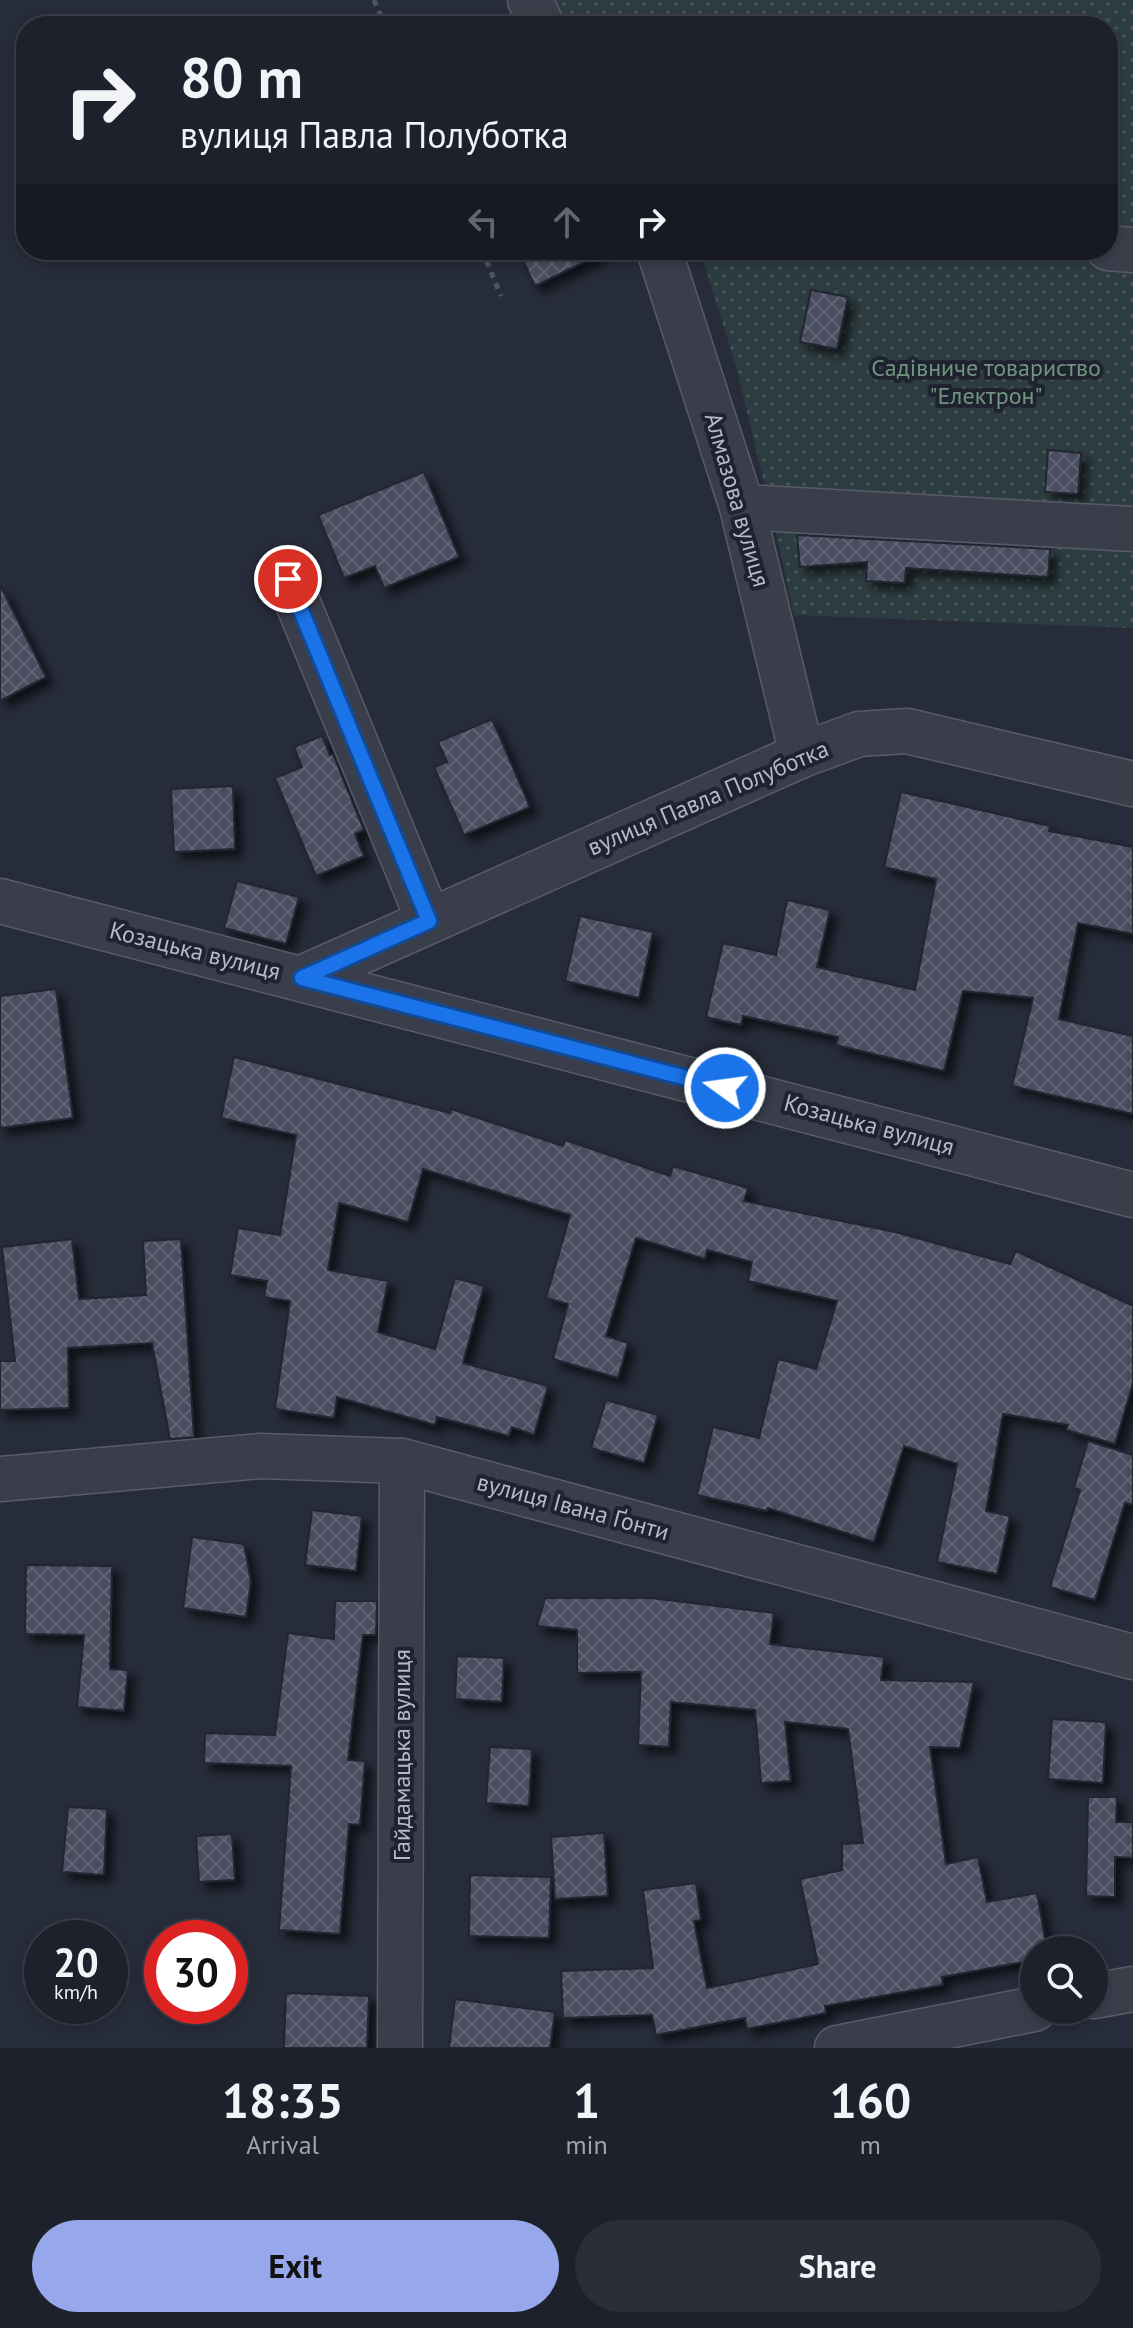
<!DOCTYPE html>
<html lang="en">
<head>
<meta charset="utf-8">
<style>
  :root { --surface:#1d212c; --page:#2a2e38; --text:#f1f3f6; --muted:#a0a3a9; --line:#3b3e48; --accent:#97a7eb }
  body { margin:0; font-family:"PT Sans",sans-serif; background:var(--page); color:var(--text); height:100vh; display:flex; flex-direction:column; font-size:30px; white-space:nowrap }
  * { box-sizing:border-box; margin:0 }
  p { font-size:26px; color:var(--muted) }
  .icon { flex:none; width:44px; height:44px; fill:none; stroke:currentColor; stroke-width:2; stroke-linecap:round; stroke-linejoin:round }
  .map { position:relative; height:2048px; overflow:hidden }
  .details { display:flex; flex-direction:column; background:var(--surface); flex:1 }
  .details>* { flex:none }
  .guide { position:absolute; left:16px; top:16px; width:1102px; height:244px; border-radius:32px; box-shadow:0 4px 12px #0003,0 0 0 2px var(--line); background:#1d212c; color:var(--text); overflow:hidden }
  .controls { position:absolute; left:1020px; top:1936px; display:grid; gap:16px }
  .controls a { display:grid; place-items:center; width:88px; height:88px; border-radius:50%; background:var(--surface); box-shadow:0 4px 12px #0003,0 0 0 2px var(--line); font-size:40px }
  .speed { position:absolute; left:24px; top:1920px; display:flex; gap:16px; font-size:40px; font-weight:700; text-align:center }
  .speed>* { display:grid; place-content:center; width:104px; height:104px; border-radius:50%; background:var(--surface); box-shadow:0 4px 12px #0003,0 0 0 2px var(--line); line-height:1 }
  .speed small { font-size:20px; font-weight:400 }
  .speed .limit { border:12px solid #d22; background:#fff; color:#111 }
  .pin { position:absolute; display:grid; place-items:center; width:68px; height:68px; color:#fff; margin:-34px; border:4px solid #fff; border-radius:50%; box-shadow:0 2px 8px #0007 }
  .me { position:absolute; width:88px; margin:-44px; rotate:284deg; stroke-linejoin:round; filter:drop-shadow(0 0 6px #0008) }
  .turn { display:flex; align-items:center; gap:28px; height:168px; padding:0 32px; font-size:36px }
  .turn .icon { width:104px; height:104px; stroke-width:2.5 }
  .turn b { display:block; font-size:56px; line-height:68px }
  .lanes { display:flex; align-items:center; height:76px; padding:0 32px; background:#0003; justify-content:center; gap:40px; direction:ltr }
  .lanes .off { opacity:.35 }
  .eta { display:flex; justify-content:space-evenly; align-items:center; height:136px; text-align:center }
  .eta b { font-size:48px; font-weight:700; line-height:56px }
  .action { display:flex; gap:16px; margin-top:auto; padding:16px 32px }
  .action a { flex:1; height:92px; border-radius:48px; background:var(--accent); color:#111; font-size:32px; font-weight:700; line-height:92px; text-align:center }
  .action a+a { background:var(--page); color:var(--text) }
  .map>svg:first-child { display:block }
  .garden { fill:url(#garden-dots) }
  .building { fill:url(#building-cross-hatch); stroke:#212532; stroke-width:2; filter:url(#shadow) }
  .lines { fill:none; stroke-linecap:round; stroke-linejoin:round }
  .minor-casing { stroke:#585c69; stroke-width:47 }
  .path { stroke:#4b575d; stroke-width:5; stroke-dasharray:6 6; stroke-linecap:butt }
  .minor { stroke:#3a3e4b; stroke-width:44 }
  .route-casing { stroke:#114b97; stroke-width:20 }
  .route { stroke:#1a73e8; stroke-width:14 }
  .labels { text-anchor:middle; stroke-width:8; stroke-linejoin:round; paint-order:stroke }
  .park-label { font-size:24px; fill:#70947f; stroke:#1f2330 }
  .street-label { font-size:24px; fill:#b6b9c6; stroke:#1f2330 }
</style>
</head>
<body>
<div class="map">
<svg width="1133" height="2048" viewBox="0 0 1133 2048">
  <defs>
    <pattern id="garden-dots" width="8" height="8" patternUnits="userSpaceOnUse" patternTransform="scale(2)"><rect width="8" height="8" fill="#2d3c40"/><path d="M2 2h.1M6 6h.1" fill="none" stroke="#49565a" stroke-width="1.8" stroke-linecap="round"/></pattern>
    <pattern id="building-cross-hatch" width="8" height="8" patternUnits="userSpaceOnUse" patternTransform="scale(2)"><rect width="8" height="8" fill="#484d5e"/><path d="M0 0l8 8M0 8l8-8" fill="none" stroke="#606574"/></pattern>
    <filter id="shadow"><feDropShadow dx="7" dy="7" stdDeviation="4" flood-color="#0009"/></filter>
  </defs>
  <rect width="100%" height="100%" fill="#272c3a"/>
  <g class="garden">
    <polygon points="544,0 1133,0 1133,237 1108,235 1108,26 558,26"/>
    <polygon points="700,250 881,250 1133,264 1133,516 767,494 736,366"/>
    <polygon points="773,518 1133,538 1133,628 794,615"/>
  </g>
  <g class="building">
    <polygon points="518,250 609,250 535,286"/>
    <polygon points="811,290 848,297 837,349 800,342"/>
    <polygon points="1048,450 1081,453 1078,494 1045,492"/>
    <polygon points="424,472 459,557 384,588 375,566 344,578 318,515"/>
    <polygon points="797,535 1050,549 1048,577 906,568 905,583 866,581 867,562 800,567"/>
    <polygon points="0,585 46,677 0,701"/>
    <polygon points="492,719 530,807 464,835 434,767 447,762 438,742"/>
    <polygon points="322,736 330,755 333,754 364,830 355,834 364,856 316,876 275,778 302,767 294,747"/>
    <polygon points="233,786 235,849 174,852 171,789"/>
    <polygon points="901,792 1050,826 1049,831 1133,847 1133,934 1078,923 1059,1019 1133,1036 1133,1114 1012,1086 1033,998 963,991 944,1071 836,1045 838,1037 743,1016 741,1025 706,1017 723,943 776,955 787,900 830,910 817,967 915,990 936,879 884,867"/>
    <polygon points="237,881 299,897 286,944 224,928"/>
    <polygon points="580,916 653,932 639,998 565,981"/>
    <polygon points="56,989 73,1118 0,1128 0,996"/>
    <polygon points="234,1057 450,1113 451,1109 563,1146 565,1140 670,1176 673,1166 748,1188 744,1201 895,1232 1010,1264 1016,1251 1133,1306 1133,1383 1115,1444 1066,1430 1068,1425 1003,1414 986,1511 1010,1516 997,1574 937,1562 957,1464 904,1446 874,1542 768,1508 767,1511 697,1495 713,1427 759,1438 778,1359 816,1369 837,1301 748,1281 752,1262 707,1250 705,1259 636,1238 606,1336 628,1343 618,1378 553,1359 568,1304 546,1298 570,1215 423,1169 408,1222 339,1203 328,1270 388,1281 378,1332 435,1349 455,1278 484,1286 463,1363 548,1386 534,1435 512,1427 509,1436 437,1417 435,1425 337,1397 334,1418 275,1409 290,1301 264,1297 267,1281 230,1275 238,1228 280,1235 296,1135 221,1118"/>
    <polygon points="72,1239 79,1299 146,1295 143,1241 181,1239 194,1437 170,1439 152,1343 68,1348 69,1408 0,1410 0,1361 15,1361 2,1247"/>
    <polygon points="606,1400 658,1415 644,1463 591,1448"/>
    <polygon points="1088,1441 1133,1455 1133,1505 1125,1503 1095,1600 1050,1587 1080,1490 1074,1488"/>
    <polygon points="312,1510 362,1516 356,1571 305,1565"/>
    <polygon points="192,1537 244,1544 251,1582 246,1617 183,1608"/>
    <polygon points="26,1565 112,1566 110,1669 128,1670 124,1711 77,1707 84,1635 25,1634"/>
    <polygon points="545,1598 651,1598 774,1613 770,1644 884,1657 881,1680 974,1682 960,1748 930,1747 946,1864 978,1857 987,1902 1037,1893 1047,1950 1034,1950 1034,1960 942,1977 943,1985 825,2006 826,2013 747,2029 745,2018 656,2035 652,2015 563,2018 561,1971 653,1968 643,1890 696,1883 701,1920 694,1921 707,1988 818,1964 800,1879 842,1870 842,1844 863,1843 848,1729 785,1722 791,1781 761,1783 755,1710 671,1702 669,1747 638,1745 641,1672 577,1673 577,1630 537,1626"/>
    <polygon points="335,1601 377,1601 376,1635 363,1635 348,1760 365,1761 360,1825 349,1824 340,1934 279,1930 291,1766 204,1763 205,1733 275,1735 288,1633 334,1639"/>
    <polygon points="457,1656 504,1658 502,1702 455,1699"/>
    <polygon points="1052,1719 1106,1722 1103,1783 1048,1779"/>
    <polygon points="490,1747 532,1749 529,1806 486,1803"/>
    <polygon points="1088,1797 1117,1797 1116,1822 1133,1822 1133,1858 1115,1857 1115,1897 1086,1896"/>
    <polygon points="68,1807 107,1809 104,1875 62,1872"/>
    <polygon points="604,1833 608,1896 555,1899 551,1837"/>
    <polygon points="232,1834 235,1880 199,1882 196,1836"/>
    <polygon points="470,1875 551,1877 549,1938 469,1936"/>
    <polygon points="286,1993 369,1996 367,2048 284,2048"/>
    <polygon points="455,1999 555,2012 550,2048 449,2048"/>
  </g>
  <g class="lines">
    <defs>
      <g id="minor">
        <polyline points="530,0 542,26"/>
        <polyline points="1108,248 1133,250"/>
        <polyline points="659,250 742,507 802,755"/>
        <polyline points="742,507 1133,529"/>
        <polyline points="288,579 429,921"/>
        <polyline points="0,901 1133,1195"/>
        <polyline points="302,978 802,755 859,734 907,731 1133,784"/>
        <polyline points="0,1479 261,1456 402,1461 1133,1657"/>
        <polyline points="1094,1996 1133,1989"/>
        <polyline points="400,2048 402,1461"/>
        <polyline points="837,2048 1034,2009"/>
      </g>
    </defs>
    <use href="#minor" class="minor-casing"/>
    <g class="path">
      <polyline points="374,0 385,26"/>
      <polyline points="482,250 501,296"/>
    </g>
    <use href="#minor" class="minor"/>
  </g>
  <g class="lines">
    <defs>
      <polyline id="route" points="288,579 429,921 302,978 725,1088"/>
    </defs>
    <use href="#route" class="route-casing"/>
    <use href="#route" class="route"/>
  </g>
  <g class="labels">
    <g class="park-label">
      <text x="986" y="376">Садівниче товариство<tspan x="986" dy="28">"Електрон"</tspan></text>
    </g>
    <g class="street-label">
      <text transform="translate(737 500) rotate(74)" y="8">Алмазова вулиця</text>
      <text transform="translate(708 798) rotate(-23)" y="8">вулиця Павла Полуботка</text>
      <text transform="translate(195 951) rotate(14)" y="8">Козацька вулиця</text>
      <text transform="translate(869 1125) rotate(15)" y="8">Козацька вулиця</text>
      <text transform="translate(573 1507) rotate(15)" y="8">вулиця Івана Ґонти</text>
      <text transform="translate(402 1755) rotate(-90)" y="8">Гайдамацька вулиця</text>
    </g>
  </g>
</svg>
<div class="controls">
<a><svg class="icon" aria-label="search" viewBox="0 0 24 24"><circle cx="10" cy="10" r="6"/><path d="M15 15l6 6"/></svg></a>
</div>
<div class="speed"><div>20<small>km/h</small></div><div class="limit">30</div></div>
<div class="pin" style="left:288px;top:579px;background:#d93025"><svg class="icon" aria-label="arrive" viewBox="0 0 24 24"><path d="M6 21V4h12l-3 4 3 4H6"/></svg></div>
<svg class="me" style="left:725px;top:1088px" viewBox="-20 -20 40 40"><circle r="17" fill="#1a73e8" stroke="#fff" stroke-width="3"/><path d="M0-11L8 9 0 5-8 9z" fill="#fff"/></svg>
<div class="guide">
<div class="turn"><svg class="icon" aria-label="right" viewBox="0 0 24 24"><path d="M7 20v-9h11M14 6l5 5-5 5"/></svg><div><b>80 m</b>вулиця Павла Полуботка</div></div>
<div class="lanes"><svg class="icon off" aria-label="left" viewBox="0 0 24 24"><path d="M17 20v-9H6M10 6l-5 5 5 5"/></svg><svg class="icon off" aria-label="ahead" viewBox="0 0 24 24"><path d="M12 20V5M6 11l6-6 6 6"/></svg><svg class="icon" aria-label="right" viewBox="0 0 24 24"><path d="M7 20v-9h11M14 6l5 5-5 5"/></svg></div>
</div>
</div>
<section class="details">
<div class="eta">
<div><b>18:35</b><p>Arrival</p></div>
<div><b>1</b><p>min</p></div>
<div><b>160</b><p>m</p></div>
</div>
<div class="action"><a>Exit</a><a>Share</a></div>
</section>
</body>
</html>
